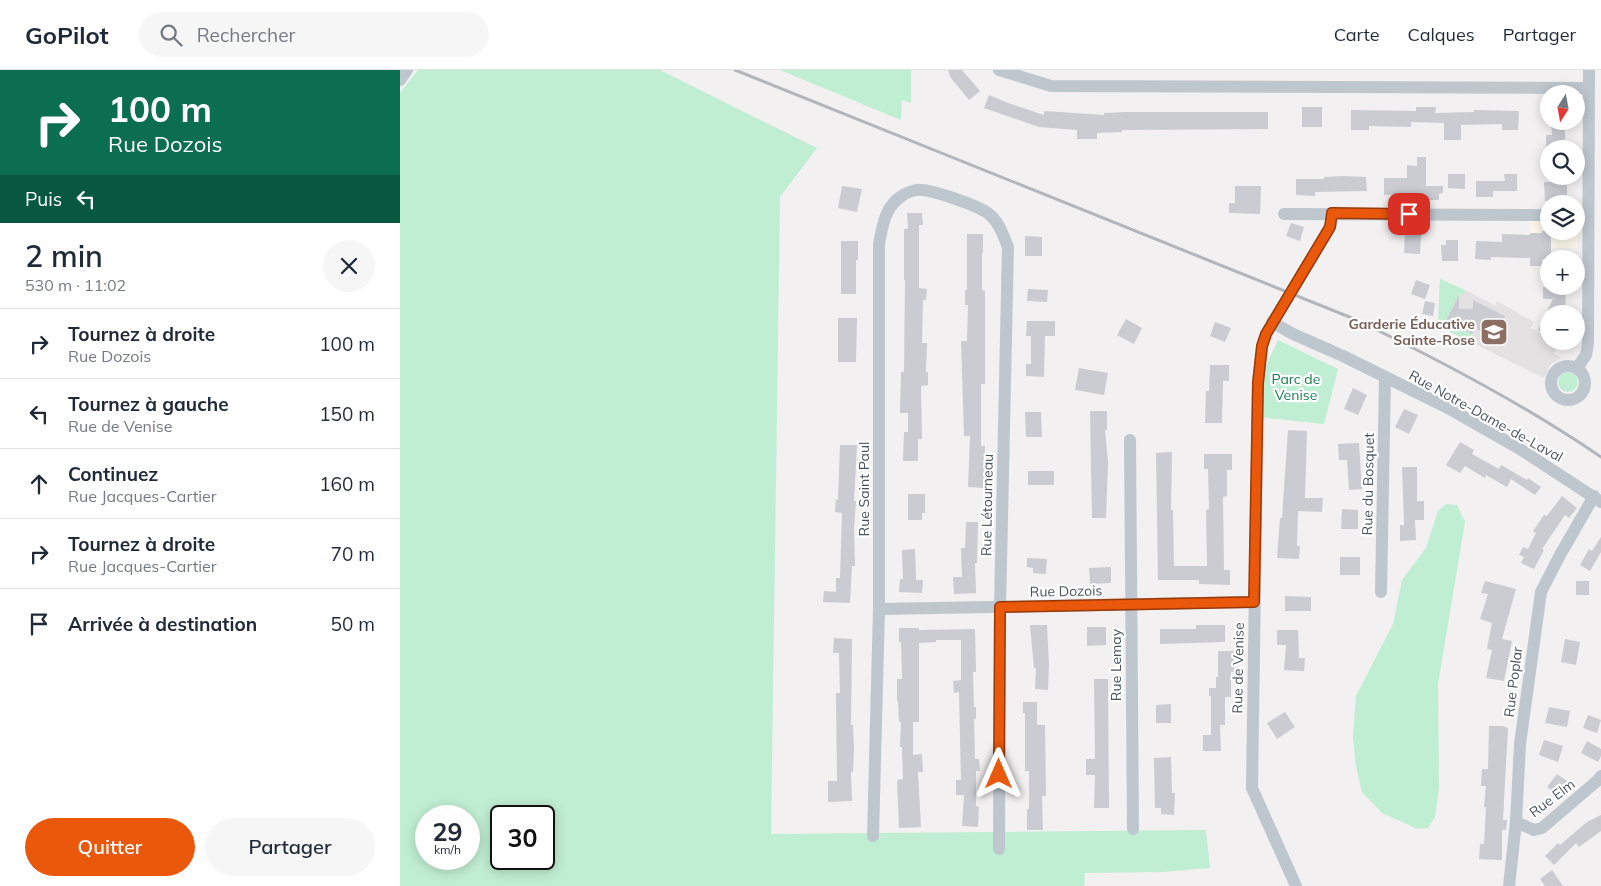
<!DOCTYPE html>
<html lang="fr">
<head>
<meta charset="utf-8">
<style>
  :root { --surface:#fff; --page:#f6f6f7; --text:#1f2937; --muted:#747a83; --line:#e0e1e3; --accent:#ea580c }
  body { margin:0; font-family:Mulish,sans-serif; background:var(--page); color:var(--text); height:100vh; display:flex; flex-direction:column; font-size:19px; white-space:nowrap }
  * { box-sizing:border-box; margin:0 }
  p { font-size:16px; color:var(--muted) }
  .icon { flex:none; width:28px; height:28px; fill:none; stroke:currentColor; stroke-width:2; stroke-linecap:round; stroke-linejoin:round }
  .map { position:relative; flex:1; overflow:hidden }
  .panel { display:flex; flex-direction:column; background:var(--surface); width:400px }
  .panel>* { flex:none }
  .guide { background:#0b6e4f; color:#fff; overflow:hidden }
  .needle { width:32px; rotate:191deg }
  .tools { position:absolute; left:1140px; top:15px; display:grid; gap:10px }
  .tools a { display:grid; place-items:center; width:45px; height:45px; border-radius:50%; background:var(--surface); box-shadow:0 2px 12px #0003; font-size:25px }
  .speed { position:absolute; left:15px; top:735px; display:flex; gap:10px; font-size:25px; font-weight:700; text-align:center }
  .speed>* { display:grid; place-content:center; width:65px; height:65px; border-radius:50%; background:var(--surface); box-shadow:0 2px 12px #0003; line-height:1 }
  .speed small { font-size:12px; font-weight:400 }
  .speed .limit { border:2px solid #111; border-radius:8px; background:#fff; color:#111 }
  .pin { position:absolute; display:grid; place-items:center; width:42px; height:42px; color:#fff; margin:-21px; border-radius:10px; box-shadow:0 2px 8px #0006 }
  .me { position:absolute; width:55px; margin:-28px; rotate:0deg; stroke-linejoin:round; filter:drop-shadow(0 0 4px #0008) }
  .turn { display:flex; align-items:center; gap:18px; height:105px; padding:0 25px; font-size:22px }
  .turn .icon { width:65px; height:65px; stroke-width:2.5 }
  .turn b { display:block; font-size:35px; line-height:42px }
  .then { display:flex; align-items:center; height:48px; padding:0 25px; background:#0003; gap:10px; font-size:19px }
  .round { display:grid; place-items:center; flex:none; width:52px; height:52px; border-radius:26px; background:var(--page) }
  .summary { display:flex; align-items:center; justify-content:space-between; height:85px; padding:0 25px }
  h1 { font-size:30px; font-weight:600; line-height:38px }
  .cta { display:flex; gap:10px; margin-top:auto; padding:10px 25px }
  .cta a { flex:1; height:58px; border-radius:30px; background:var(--accent); color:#fff; font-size:20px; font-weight:600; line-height:58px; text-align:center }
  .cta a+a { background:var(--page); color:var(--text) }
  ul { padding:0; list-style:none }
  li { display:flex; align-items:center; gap:15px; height:70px; padding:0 25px; border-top:1px solid var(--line) }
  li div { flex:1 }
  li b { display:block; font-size:19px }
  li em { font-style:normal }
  header { display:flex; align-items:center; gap:30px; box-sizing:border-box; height:70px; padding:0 25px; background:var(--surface); border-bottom:1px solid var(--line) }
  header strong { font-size:24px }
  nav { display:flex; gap:28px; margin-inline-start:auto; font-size:18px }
  .search { width:350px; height:45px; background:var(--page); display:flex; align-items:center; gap:12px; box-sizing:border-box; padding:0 18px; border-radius:28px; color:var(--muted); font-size:19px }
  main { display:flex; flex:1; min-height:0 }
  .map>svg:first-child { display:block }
  .commercial { fill:#fcf7ea }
  .education { fill:#e3e1e2 }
  .green { fill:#c0eed2; fill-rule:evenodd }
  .building { fill:#caccd2 }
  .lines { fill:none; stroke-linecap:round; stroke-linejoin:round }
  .minor { stroke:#bec7ce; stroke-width:12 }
  .rail { stroke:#b2b5ba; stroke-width:3 }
  .route-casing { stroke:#983908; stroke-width:12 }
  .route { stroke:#ea580c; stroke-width:9 }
  .labels { text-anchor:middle; stroke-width:4.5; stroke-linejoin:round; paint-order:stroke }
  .education-label { font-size:14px; font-weight:bold; fill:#785e54; stroke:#fff; text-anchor:end }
  .park-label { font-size:14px; fill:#1a7c4c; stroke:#fff }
  .street-label { font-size:14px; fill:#48535d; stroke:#fff }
</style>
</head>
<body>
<header>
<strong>GoPilot</strong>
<div class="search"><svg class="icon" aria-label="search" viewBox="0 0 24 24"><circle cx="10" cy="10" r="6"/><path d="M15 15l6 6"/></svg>Rechercher</div>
<nav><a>Carte</a><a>Calques</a><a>Partager</a></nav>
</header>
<main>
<section class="panel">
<div class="guide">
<div class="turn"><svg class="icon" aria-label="right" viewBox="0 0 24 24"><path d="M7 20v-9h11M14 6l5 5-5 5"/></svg><div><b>100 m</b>Rue Dozois</div></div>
<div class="then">Puis<svg class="icon" aria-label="left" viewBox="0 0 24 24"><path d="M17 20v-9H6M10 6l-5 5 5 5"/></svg></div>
</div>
<div class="summary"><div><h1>2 min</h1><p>530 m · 11:02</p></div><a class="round"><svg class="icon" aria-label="close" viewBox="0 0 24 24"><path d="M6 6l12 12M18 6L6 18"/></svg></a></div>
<ul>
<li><svg class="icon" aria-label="right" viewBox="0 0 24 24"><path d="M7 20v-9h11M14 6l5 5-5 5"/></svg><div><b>Tournez à droite</b><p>Rue Dozois</p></div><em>100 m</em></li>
<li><svg class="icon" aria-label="left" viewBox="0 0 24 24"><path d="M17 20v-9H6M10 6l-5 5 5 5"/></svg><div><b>Tournez à gauche</b><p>Rue de Venise</p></div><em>150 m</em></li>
<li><svg class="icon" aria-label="ahead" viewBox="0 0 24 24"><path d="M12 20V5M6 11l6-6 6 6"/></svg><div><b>Continuez</b><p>Rue Jacques-Cartier</p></div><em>160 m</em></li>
<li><svg class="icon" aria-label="right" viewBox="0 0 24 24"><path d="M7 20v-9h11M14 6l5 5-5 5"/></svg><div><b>Tournez à droite</b><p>Rue Jacques-Cartier</p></div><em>70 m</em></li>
<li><svg class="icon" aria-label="arrive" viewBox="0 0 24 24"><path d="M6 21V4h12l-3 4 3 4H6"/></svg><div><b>Arrivée à destination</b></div><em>50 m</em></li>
</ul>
<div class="cta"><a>Quitter</a><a>Partager</a></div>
</section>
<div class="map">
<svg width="1201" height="816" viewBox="0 0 1201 816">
  <rect width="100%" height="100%" fill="#f2f0f0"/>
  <polygon class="commercial" points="1130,151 1149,151 1149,161 1176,161 1176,151 1178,151 1177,178 1142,178 1142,196 1130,196"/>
  <polygon class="education" points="1040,209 1065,220 1096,236 1097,231 1134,252 1131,258 1149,268 1149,271 1153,271 1160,275 1154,283 1161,288 1150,295 1144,308 1038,256"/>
  <g class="green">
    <path d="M 18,0 L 260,0 L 417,78 L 380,127 L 371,764 L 806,760 L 810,798 L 762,802 L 685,803 L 684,816 L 0,816 L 0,23 ZM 26,746 L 69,746 L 69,789 L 26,789 ZM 101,746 L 144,746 L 144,789 L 101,789 Z"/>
    <polygon points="380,0 511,0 511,33 502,30 501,50"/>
    <polygon points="1040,209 1065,220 1063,225 1059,224 1046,251 1053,255 1052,257 1063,262 1064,260 1072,264 1069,271 1038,256"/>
    <polygon points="878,270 938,299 924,354 857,347 858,313"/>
    <circle cx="1168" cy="312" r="10"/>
    <polygon points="1046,434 1057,435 1065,452 1038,614 1039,718 1035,747 1028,758 1018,759 982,743 962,722 956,696 953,667 956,626 993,554 1002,510 1026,478 1038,441"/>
  </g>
  <g class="building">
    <polygon points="548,0 562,0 580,21 569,30 551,8"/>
    <polygon points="589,25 608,33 644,45 644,41 704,45 704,43 726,42 868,42 868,59 722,60 722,62 697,63 697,69 677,69 677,60 639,57 584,38"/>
    <rect x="902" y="37" width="20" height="20"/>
    <polygon points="1016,37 1036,37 1035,43 1074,42 1074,40 1119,41 1118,60 1102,60 1102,54 1061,55 1061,70 1044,70 1044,53 1011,52 1011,57 969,56 969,60 951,60 951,40 1016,41"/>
    <polygon points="1151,51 1165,51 1165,79 1146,79 1146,65 1152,65"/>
    <polygon points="1017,87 1026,87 1026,116 1043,116 1043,123 1039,124 1039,130 1020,130 1020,124 984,125 984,108 1007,108 1007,95 1017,96"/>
    <polygon points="1048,104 1065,104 1065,119 1048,118"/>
    <polygon points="1104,104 1117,104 1117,121 1093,121 1093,127 1076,127 1076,111 1105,111"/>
    <polygon points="943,106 966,107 967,121 915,122 915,126 896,125 896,109 924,109 924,107"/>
    <polygon points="1144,112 1167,112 1167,131 1145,131"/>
    <polygon points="442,116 462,119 457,142 438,138"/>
    <polygon points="835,116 861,116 860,144 829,143 829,133 835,133"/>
    <polygon points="507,143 522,143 523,155 519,155 519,218 527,219 526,230 523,230 522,273 527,273 526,302 528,302 528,315 521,316 522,369 518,369 518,391 503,391 504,362 508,362 508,343 500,343 501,302 504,302 505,210 504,210 504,159 508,159"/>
    <polygon points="891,153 904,157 900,171 886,166"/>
    <polygon points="1142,161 1151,161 1151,189 1142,189 1142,196 1130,196 1130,188 1091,187 1091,190 1075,189 1076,171 1102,172 1102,164 1130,165 1130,163 1142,163"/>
    <polygon points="567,164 583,164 583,183 582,183 582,220 585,221 585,314 581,314 581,376 585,376 583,418 568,417 570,366 564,366 561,271 567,271 568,235 565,235 565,220 567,220"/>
    <polygon points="1005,164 1021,165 1020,184 1004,183"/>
    <polygon points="625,166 642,167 642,186 625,186"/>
    <polygon points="1046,170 1058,170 1058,191 1042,191 1041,175 1046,175"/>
    <polygon points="441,171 458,171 458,190 456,190 456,224 441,224"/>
    <polygon points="1016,210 1030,215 1025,229 1011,224"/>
    <polygon points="1143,217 1166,218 1165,244 1149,244 1149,265 1138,260 1153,229 1143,229"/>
    <polygon points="628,219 648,220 647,232 627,231"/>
    <polygon points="1059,225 1059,239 1073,239 1073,230 1105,246 1094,268 1075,258 1072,264 1064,260 1064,262 1046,251"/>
    <polygon points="1025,231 1035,233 1033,246 1022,244"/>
    <polygon points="438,248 457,248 456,292 438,292"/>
    <polygon points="726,249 742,258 734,274 717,265"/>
    <polygon points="627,251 655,251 655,266 645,266 644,307 626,306 626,294 631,294 631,266 626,266"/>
    <polygon points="815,252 831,258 825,272 810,266"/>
    <polygon points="810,295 829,295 829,311 823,311 822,353 805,353 806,321 809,321"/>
    <polygon points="679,298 708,303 704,325 675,320"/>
    <polygon points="953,318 967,325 958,345 944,339"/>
    <polygon points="1004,339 1018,345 1009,364 995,357"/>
    <polygon points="690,341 707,341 707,360 705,360 708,393 706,448 692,448"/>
    <polygon points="625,342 641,342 642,367 626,367"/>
    <polygon points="888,360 907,361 905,428 923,428 922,442 898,441 897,476 900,476 899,489 877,488 880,448 882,448"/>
    <polygon points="1060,372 1074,380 1072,384 1099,399 1101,395 1127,410 1128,408 1141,417 1135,425 1111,409 1107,417 1086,405 1085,408 1065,396 1060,403 1046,395"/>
    <polygon points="959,373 962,419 949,420 947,390 939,390 938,374"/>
    <polygon points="440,375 457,375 454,431 456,431 454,458 455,496 452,496 450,533 423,532 424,521 436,522 436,508 440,508 442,443 435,442 436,429 438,430"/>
    <polygon points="772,382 771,440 773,440 774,496 807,496 806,440 809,439 808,399 804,399 804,384 832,384 832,400 827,400 827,426 823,427 824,500 830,500 830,515 799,514 799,510 758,510 756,383"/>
    <polygon points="1002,397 1017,397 1017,431 1024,431 1024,450 1015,450 1016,470 1000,471 1000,455 1004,455"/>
    <rect x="628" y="401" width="26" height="14"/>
    <polygon points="508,424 525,424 525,443 522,443 522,450 508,450"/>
    <polygon points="1162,426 1177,438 1169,448 1165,445 1142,479 1144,480 1134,499 1121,493 1124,487 1119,485 1123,477 1128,479 1136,463 1133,461 1144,445 1147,446"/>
    <polygon points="942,439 958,440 958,459 941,459"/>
    <polygon points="566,452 578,452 577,493 575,493 576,523 554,524 553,507 562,507 561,478 565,478"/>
    <polygon points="1201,467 1201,482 1190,501 1180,495 1189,479 1192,481"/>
    <polygon points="515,479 516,510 523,510 522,523 499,522 500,509 503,509 502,480"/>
    <rect x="940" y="487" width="20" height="18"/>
    <polygon points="627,488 647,489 646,504 633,503 633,498 627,497"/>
    <polygon points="711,497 711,513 690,514 689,498"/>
    <polygon points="1085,511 1116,519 1102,569 1112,571 1104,611 1086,608 1092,580 1087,579 1092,553 1080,549 1088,524 1081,523"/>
    <rect x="1176" y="511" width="13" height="14"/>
    <polygon points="885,526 911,527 911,541 885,541"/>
    <polygon points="630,555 647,555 649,594 648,620 635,619 636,598 634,598"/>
    <polygon points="796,555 825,555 825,572 760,574 760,559 796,559"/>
    <polygon points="687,557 706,557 706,575 687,576"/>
    <polygon points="499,558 519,558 519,560 575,559 576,602 573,602 574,637 576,637 576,649 574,649 575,689 579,689 580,701 576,701 576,736 579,737 578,757 562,756 564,725 556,725 556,710 561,710 559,622 554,623 553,611 561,610 561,570 536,570 536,572 519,573 519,652 513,652 513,685 522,684 523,702 518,702 521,757 499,758 497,710 503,709 502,677 500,677 501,652 499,652 498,631 497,631 497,609 502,609 501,572 499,572"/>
    <polygon points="877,560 898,560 899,588 905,588 904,601 884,600 886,575 877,575"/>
    <polygon points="434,568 452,569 451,655 453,655 454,679 453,702 451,702 452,731 428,732 428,711 437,711 436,623 440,623 439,583 433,583"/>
    <polygon points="1165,569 1180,572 1176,595 1161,592"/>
    <polygon points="818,581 834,581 834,602 831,602 831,627 825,627 825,655 820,655 821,681 803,681 803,665 811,665 811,626 809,626 809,618 816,618 816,607 818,607"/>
    <polygon points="694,609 708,609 709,738 694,738 695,705 686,705 686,689 695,689"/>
    <polygon points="623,632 637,632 637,655 645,655 646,726 642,726 643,760 627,760 627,739 629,739 629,701 625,701 625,643 623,643"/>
    <polygon points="771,634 771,653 756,653 756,635"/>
    <polygon points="1149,637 1170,641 1167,657 1145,653"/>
    <polygon points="885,642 895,657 877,669 867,653"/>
    <polygon points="1188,645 1201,650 1197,663 1183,658"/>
    <polygon points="1089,656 1102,656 1108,658 1103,750 1107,750 1106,760 1102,760 1102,790 1079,789 1080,774 1084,774 1086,737 1084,737 1086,716 1081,716 1082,699 1088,699"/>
    <polygon points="1144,670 1163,676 1158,692 1139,685"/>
    <polygon points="1187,671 1201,679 1201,686 1198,692 1181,683"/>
    <polygon points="771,687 772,723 775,723 774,745 761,744 761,738 755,738 754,688"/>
    <polygon points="1157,704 1170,713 1160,727 1147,717"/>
    <polygon points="1201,745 1201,761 1179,777 1176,773 1154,795 1145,786 1158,773 1160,775 1187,752"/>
    <polygon points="1152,800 1163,816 1145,816 1140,809"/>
  </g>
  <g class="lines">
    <g class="minor">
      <polyline points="599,0 651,16 1189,18"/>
      <polyline points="0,10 7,0"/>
      <polyline points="884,144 1149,145"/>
      <polyline points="872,252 893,264 943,286 1048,338 1120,379 1201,432"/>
      <circle cx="1168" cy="313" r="17"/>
      <polyline points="1177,298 1186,285 1188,274 1189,0"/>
      <polyline points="730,370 733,759"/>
      <polyline points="981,522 985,307"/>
      <polyline points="479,539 854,532"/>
      <polyline points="1116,752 1134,760 1142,758 1197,711 1201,706"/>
      <path d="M 473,766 L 479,539 L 479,173 C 483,155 485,136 502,126 C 505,123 512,121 516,120 C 529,118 579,136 589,144 C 599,152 603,165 608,177 L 600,537 L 599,779"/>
      <polyline points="896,816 852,718 858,313 862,277 866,264 928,161 931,154 932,143"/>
      <polyline points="1109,816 1116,752 1120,674 1141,522 1160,485 1194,426"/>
    </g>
    <path class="rail" d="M 335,0 L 952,248 C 1038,289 1122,333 1201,387"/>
  </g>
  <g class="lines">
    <defs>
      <polyline id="route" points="599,704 600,537 854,532 858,313 862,276 866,264 930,157 932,143 1009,144"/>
    </defs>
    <use href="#route" class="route-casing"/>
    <use href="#route" class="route"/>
  </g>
  <defs>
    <symbol id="school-square" viewBox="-11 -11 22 22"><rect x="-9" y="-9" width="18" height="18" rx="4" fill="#8d6e63" stroke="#fff"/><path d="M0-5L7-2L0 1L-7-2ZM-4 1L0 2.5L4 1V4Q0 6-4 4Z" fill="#fff"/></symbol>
  </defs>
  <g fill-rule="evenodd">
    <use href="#school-square" x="1078" y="246" width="32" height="32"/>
  </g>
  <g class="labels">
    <g class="education-label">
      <text x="1075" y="259">Garderie Éducative<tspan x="1075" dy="16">Sainte-Rose</tspan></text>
    </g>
    <g class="park-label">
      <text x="896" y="314">Parc de<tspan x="896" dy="16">Venise</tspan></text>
    </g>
    <g class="street-label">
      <text transform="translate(1086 346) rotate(29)" y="5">Rue Notre-Dame-de-Laval</text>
      <text transform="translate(968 414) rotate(-89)" y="5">Rue du Bosquet</text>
      <text transform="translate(464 419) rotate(-90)" y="5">Rue Saint Paul</text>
      <text transform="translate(587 435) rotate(-89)" y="5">Rue Létourneau</text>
      <text transform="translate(666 521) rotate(-1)" y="5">Rue Dozois</text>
      <text transform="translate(716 595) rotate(-90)" y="5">Rue Lemay</text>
      <text transform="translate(838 598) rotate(-89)" y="5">Rue de Venise</text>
      <text transform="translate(1113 612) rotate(-83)" y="5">Rue Poplar</text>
      <text transform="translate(1152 728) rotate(-37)" y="5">Rue Elm</text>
    </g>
  </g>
</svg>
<div class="tools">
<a><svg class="needle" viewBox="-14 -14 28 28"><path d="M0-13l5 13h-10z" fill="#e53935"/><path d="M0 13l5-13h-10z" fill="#747a83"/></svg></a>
<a><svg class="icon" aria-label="search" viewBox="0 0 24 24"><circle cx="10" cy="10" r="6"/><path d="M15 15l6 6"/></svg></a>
<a><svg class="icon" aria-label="layers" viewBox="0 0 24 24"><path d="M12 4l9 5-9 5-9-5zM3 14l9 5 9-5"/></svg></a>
<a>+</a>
<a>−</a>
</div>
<div class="speed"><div>29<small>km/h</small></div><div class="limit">30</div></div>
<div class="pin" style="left:1009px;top:144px;background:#d93025"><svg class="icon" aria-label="arrive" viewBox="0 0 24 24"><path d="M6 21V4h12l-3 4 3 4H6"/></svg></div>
<svg class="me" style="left:599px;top:704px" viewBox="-20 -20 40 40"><path d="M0-17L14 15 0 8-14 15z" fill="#ea580c" stroke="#fff" stroke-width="4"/></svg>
</div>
</main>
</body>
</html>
